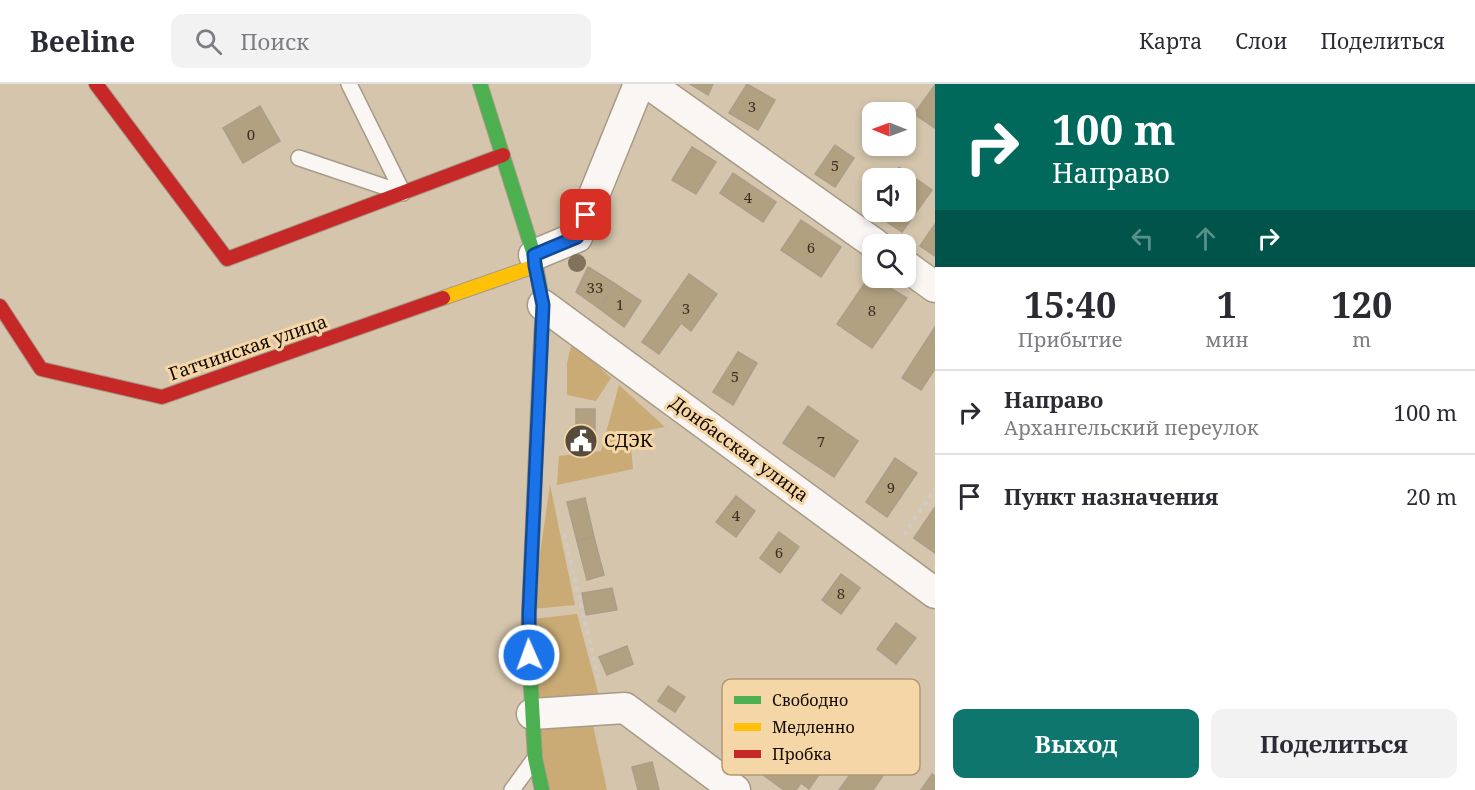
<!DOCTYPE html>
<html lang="ru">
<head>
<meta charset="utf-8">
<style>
  :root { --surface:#fff; --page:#f2f2f3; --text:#2b2b33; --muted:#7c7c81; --line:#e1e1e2; --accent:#0f766e }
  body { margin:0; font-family:"Noto Serif",serif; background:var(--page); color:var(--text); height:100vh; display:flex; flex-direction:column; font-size:22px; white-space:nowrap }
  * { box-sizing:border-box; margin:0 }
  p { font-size:20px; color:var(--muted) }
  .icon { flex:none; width:33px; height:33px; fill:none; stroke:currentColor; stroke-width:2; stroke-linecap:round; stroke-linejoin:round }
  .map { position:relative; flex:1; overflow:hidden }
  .drawer { display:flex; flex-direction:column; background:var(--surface); width:540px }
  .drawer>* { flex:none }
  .banner { background:#00695c; color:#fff; overflow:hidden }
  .needle { width:39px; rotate:271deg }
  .tools { position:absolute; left:862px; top:18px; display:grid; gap:12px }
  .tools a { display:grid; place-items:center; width:54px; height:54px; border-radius:12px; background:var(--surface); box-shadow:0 3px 9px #0003; font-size:30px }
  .pin { position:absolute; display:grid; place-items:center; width:51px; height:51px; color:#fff; margin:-26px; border-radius:12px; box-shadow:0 3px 9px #0006 }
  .me { position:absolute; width:66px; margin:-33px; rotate:358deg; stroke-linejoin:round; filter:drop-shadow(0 0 4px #0008) }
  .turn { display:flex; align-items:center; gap:21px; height:126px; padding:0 18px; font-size:27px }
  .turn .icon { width:78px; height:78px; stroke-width:2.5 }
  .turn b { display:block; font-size:42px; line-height:51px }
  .lanes { display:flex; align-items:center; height:57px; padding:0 18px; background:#0003; justify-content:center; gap:30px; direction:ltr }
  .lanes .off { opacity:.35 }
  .eta { display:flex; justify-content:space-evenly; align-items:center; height:102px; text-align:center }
  .eta b { font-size:36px; font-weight:700; line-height:42px }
  .primary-button { display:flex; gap:12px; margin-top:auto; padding:12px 18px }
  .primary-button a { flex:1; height:69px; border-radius:12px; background:var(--accent); color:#fff; font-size:24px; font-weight:700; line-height:69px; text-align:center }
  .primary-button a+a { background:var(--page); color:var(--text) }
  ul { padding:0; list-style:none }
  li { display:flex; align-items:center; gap:18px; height:84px; padding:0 18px; border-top:2px solid var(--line) }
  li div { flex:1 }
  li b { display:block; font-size:22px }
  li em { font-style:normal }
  header { display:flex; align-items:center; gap:36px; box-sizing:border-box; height:84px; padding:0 30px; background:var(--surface); border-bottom:2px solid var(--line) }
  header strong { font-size:28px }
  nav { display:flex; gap:33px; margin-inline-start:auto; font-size:21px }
  .search { width:420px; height:54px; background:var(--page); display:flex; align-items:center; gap:15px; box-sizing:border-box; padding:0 21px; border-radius:12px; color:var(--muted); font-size:22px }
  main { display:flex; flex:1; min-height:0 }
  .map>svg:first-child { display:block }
  .green { fill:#caab75 }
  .building { fill:#b2a181; stroke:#aa9e8a; stroke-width:1.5 }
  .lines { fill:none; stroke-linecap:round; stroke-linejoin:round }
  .lane-casing { stroke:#a79b87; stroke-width:18 }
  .street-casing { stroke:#a79b87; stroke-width:33 }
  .fast-casing { stroke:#a79b87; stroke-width:16 }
  .slow-casing { stroke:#a79b87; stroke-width:16 }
  .jam-casing { stroke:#a79b87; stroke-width:16 }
  .path { stroke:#d1cbc3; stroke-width:4; stroke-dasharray:4.5 4.5; stroke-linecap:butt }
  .lane { stroke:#f9f6f3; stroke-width:15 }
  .street { stroke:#f9f6f3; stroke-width:30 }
  .fast { stroke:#4caf50; stroke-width:14 }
  .slow { stroke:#ffc107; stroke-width:14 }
  .jam { stroke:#c62828; stroke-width:14 }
  .tree { fill:#80725b }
  .route-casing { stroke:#114b97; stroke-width:15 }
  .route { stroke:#1a73e8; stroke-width:10 }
  .labels { text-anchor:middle; stroke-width:6; stroke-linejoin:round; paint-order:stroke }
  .number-label { font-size:15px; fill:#3c3020 }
  .street-label { font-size:18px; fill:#140a00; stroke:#f4d6a7 }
  .poi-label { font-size:18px; fill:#140a00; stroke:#f4d6a7; text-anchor:start }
  .key { fill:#f4d6a7; stroke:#b19975; stroke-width:1.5 }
  .key-label { font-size:16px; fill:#140a00 }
</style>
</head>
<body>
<header>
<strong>Beeline</strong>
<div class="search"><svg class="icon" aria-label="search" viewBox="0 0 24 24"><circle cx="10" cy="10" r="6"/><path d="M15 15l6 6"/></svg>Поиск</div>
<nav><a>Карта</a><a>Слои</a><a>Поделиться</a></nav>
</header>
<main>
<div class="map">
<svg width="935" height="706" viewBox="0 0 935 706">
  <rect width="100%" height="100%" fill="#d4c5ac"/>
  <g class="green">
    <polygon points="572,258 611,294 596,317 567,311 567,279"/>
    <polygon points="619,301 665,343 630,349 633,385 557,401 559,372 601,367"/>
    <polygon points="550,401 575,521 532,525"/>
    <polygon points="577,530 602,623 538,628 532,535"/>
    <polygon points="591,632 607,706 548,706 537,635"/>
  </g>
  <g class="building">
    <polygon points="690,0 713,0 708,11"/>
    <polygon points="747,0 775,16 758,46 729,29"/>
    <polygon points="935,1 935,44 914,30"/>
    <polygon points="260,22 280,57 243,79 223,44"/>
    <polygon points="835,61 854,74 835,103 815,90"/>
    <polygon points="692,63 716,78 696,110 672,96"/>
    <polygon points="899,83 932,106 902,148 869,126 873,120 873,128 906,128 906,94 891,94"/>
    <polygon points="733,89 776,118 763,138 720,109"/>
    <polygon points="801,136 841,163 821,193 781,166"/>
    <polygon points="935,140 935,172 920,162"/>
    <polygon points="588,183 614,199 600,225 576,208"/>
    <polygon points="689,190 717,210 691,247 681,239 659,270 642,258"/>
    <polygon points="871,190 873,194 907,214 872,264 837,240"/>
    <polygon points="614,199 641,217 624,243 600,225"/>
    <polygon points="935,243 935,285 921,306 902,294"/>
    <polygon points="738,268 757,279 733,321 713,308"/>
    <polygon points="808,322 858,357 834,393 783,359"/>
    <rect x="576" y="325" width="19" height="40"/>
    <polygon points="895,374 917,389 887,433 866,418"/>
    <polygon points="736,412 755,427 736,453 716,438"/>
    <polygon points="585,414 594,453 577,457 567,418"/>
    <polygon points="935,423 935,469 914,454"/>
    <polygon points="779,448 799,463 780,489 760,474"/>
    <polygon points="594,453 604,491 587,496 577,457"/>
    <polygon points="841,490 860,504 841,530 822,516"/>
    <polygon points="612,504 617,526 586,531 582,509"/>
    <polygon points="896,539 916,554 896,580 877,565"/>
    <polygon points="627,562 633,580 607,591 599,573"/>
    <polygon points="668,602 685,613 675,628 658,617"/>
    <polygon points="805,623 816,631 797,658 827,679 809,705 801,699 796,706 784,706 759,688"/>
    <polygon points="865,670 887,686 873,706 839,706"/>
    <polygon points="652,678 659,706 638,706 632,683"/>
    <polygon points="932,690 935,692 935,706 921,706"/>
  </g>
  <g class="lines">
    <defs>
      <g id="lane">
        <polyline points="299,74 403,109 349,0"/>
        <polyline points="512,706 533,677"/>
      </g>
      <g id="street">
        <polyline points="649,0 875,160"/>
        <polyline points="534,171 577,153 639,0"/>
        <polyline points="906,182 935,203"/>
        <polyline points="543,221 935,509"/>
        <polyline points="532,630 625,624 735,706"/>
      </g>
      <g id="fast">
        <polyline points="480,0 534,171 543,221 541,255"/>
        <polyline points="530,586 535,674 542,706"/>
      </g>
      <g id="slow">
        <polyline points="443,214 535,182"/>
        <polyline points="530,586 528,552 541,255"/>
      </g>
      <g id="jam">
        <polyline points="96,0 227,175 503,71"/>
        <polyline points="0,222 41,285 162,313 443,214"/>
      </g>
    </defs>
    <use href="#lane" class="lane-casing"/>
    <use href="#street" class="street-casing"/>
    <use href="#fast" class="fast-casing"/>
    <use href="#slow" class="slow-casing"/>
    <use href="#jam" class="jam-casing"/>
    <g class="path">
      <polyline points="564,450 599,597"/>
      <polyline points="904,451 935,405"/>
    </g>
    <use href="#lane" class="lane"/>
    <use href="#street" class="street"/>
    <use href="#fast" class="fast"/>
    <use href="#slow" class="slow"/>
    <use href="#jam" class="jam"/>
  </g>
  <circle class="tree" cx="577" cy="179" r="9"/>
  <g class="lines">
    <defs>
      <polyline id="route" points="529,571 529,529 543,221 535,182 534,171 577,153 586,131"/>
    </defs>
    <use href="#route" class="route-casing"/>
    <use href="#route" class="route"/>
  </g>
  <defs>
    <symbol id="civic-disc" viewBox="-11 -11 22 22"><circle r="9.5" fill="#574b3c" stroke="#f4d6a7"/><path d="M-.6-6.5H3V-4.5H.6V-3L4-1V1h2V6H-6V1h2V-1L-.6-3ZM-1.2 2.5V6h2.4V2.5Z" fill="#fff"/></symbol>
  </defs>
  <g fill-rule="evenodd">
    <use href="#civic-disc" x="562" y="338" width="38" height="38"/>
  </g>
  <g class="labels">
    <g class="number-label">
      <text x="752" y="28">3</text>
      <text x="251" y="56">0</text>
      <text x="835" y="87">5</text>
      <text x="748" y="119">4</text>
      <text x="811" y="169">6</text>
      <text x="595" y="209">33</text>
      <text x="620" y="226">1</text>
      <text x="686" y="230">3</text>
      <text x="872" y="232">8</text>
      <text x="735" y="298">5</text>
      <text x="821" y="363">7</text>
      <text x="891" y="409">9</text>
      <text x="736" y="437">4</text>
      <text x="779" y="474">6</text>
      <text x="841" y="515">8</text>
    </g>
    <g class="street-label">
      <text transform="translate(248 264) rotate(-19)" y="6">Гатчинская улица</text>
      <text transform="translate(739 365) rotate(36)" y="6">Донбасская улица</text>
    </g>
    <g class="poi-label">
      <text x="604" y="363">СДЭК</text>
    </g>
  </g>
  <rect x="722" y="595" width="198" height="96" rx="9" class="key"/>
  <rect x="734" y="612" width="27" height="8" fill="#4caf50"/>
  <rect x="734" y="639" width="27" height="8" fill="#ffc107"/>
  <rect x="734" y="666" width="27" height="8" fill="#c62828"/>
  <g class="key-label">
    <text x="772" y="622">Свободно</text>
    <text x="772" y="649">Медленно</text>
    <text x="772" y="676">Пробка</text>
  </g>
</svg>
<div class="tools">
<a><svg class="needle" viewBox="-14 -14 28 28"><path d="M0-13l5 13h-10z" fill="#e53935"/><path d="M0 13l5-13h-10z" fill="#7c7c81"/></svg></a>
<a><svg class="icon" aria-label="sound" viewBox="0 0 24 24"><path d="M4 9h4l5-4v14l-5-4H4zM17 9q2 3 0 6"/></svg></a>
<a><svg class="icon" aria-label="search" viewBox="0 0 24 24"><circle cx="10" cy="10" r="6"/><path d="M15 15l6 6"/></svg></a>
</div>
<div class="pin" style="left:586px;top:131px;background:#d93025"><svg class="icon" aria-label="arrive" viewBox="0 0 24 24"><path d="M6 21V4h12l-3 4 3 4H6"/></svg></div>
<svg class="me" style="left:529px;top:571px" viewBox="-20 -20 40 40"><circle r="17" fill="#1a73e8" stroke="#fff" stroke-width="3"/><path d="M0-11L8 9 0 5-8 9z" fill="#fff"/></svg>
</div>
<section class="drawer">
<div class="banner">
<div class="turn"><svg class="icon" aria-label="right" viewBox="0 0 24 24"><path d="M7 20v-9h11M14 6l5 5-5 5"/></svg><div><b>100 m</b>Направо</div></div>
<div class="lanes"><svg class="icon off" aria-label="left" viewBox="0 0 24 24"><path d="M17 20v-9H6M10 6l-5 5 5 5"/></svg><svg class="icon off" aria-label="ahead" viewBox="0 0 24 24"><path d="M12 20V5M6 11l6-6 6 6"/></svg><svg class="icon" aria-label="right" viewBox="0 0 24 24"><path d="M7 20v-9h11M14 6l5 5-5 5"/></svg></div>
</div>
<div class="eta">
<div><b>15:40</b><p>Прибытие</p></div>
<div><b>1</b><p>мин</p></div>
<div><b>120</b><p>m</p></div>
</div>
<ul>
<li><svg class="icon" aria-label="right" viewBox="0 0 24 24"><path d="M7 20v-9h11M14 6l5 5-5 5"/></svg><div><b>Направо</b><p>Архангельский переулок</p></div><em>100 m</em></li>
<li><svg class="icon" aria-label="arrive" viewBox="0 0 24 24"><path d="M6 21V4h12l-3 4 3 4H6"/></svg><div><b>Пункт назначения</b></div><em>20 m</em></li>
</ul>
<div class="primary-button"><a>Выход</a><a>Поделиться</a></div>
</section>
</main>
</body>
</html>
